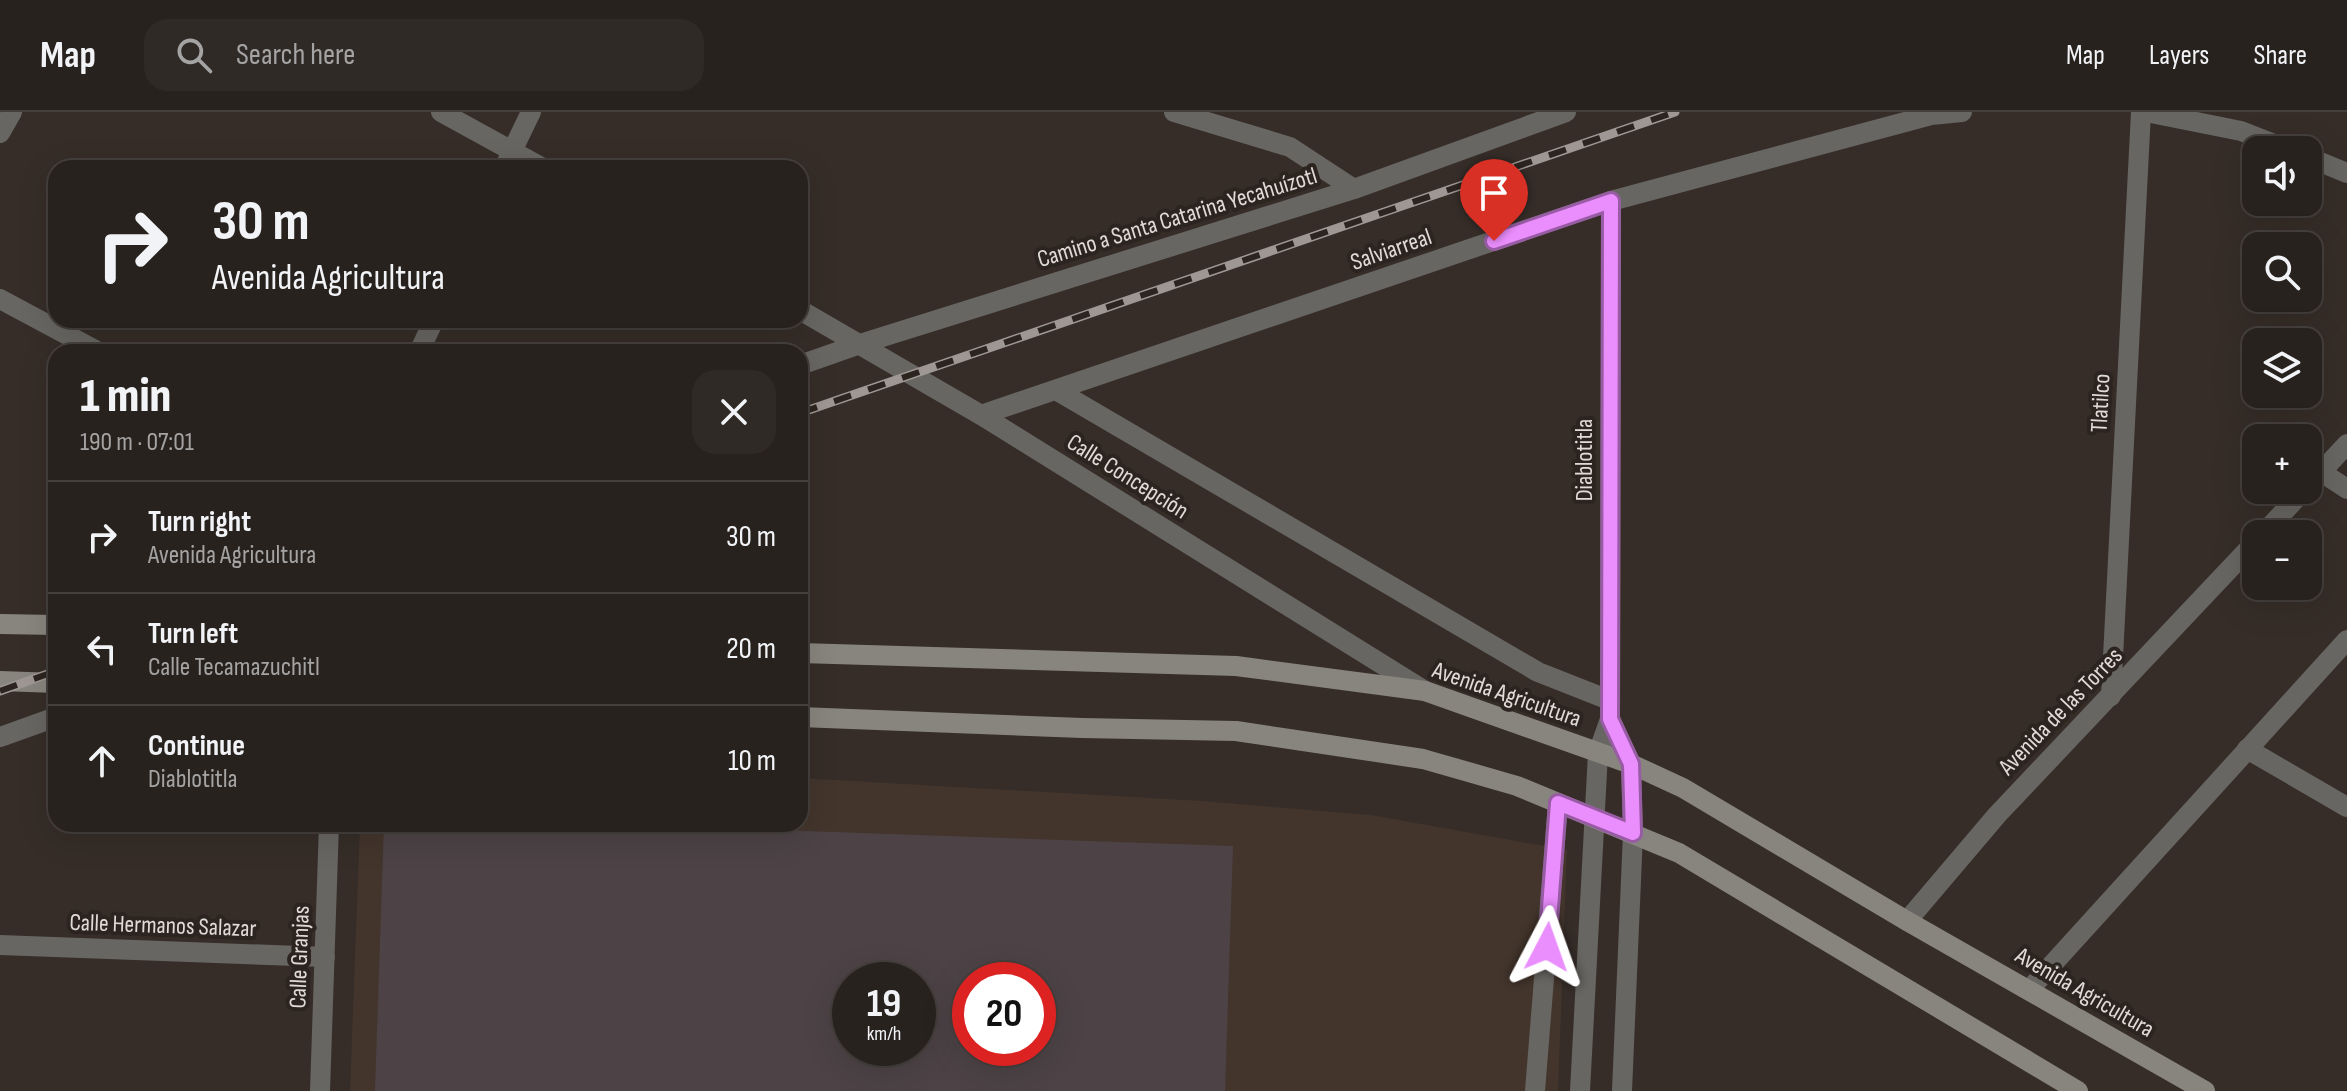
<!DOCTYPE html>
<html lang="en">
<head>
<meta charset="utf-8">
<style>
  :root { --surface:#28221e; --page:#302a27; --text:#f1f3f6; --muted:#a5a4a4; --line:#443f3c }
  body { margin:0; font-family:"Sofia Sans Condensed",sans-serif; background:var(--page); color:var(--text); height:100vh; display:flex; flex-direction:column; font-size:30px; white-space:nowrap }
  * { box-sizing:border-box; margin:0 }
  p { font-size:26px; color:var(--muted) }
  .icon { flex:none; width:44px; height:44px; fill:none; stroke:currentColor; stroke-width:2; stroke-linecap:round; stroke-linejoin:round }
  .map { position:relative; flex:1; overflow:hidden }
  .panel { position:absolute; left:48px; top:232px; width:760px; height:488px; display:flex; flex-direction:column; background:var(--surface); border-radius:24px; box-shadow:0 8px 32px #0002,0 0 0 2px var(--line) }
  .panel>* { flex:none }
  .top-card { position:absolute; left:48px; top:48px; width:760px; height:168px; border-radius:24px; box-shadow:0 8px 32px #0002,0 0 0 2px var(--line); background:#28221e; color:var(--text); overflow:hidden }
  .fabs { position:absolute; left:2242px; top:24px; display:grid; gap:16px }
  .fabs a { display:grid; place-items:center; width:80px; height:80px; border-radius:16px; background:var(--surface); box-shadow:0 8px 32px #0002,0 0 0 2px var(--line); font-size:40px }
  .speed { position:absolute; left:832px; top:850px; display:flex; gap:16px; font-size:40px; font-weight:700; text-align:center }
  .speed>* { display:grid; place-content:center; width:104px; height:104px; border-radius:50%; background:var(--surface); box-shadow:0 8px 32px #0002,0 0 0 2px var(--line); line-height:1 }
  .speed small { font-size:20px; font-weight:400 }
  .speed .limit { border:12px solid #d22; background:#fff; color:#111 }
  .pin { position:absolute; display:grid; place-items:center; width:68px; height:68px; color:#fff; margin:-82px -34px; border-radius:50% 50% 50% 0; rotate:-45deg; box-shadow:0 0 8px #0007 }
  .pin .icon { rotate:45deg }
  .me { position:absolute; width:88px; margin:-44px; rotate:4deg; stroke-linejoin:round; filter:drop-shadow(0 0 6px #0008) }
  .turn { display:flex; align-items:center; gap:28px; height:168px; padding:0 32px; font-size:36px }
  .turn .icon { width:104px; height:104px; stroke-width:2.5 }
  .turn b { display:block; font-size:56px; line-height:68px }
  .round { display:grid; place-items:center; flex:none; width:84px; height:84px; border-radius:24px; background:var(--page) }
  .overview { display:flex; align-items:center; justify-content:space-between; height:136px; padding:0 32px }
  h1 { font-size:48px; font-weight:800; line-height:60px }
  ul { padding:0; list-style:none }
  li { display:flex; align-items:center; gap:24px; height:112px; padding:0 32px; border-top:2px solid var(--line) }
  li div { flex:1 }
  li b { display:block; font-size:30px }
  li em { font-style:normal }
  header { display:flex; align-items:center; gap:48px; box-sizing:border-box; height:112px; padding:0 40px; background:var(--surface); border-bottom:2px solid var(--line) }
  header strong { font-size:38px }
  nav { display:flex; gap:44px; margin-inline-start:auto; font-size:28px }
  .search { width:560px; height:72px; background:var(--page); display:flex; align-items:center; gap:20px; box-sizing:border-box; padding:0 28px; border-radius:24px; color:var(--muted); font-size:30px }
  .map>svg:first-child { display:block }
  .built { fill:#43352c; fill-rule:evenodd }
  .building { fill:#4d4347; fill-rule:evenodd }
  .lines { fill:none; stroke-linecap:round; stroke-linejoin:round }
  .service { stroke:#686662; stroke-width:20 }
  .minor { stroke:#686662; stroke-width:20 }
  .tertiary { stroke:#686662; stroke-width:20 }
  .secondary { stroke:#88857e; stroke-width:20 }
  .rail-casing { stroke:#9e9793; stroke-width:9 }
  .rail { stroke:#2c241f; stroke-width:6; stroke-dasharray:18; stroke-linecap:butt }
  .route-casing { stroke:#985ca4; stroke-width:20 }
  .route { stroke:#ea8dfd; stroke-width:14 }
  .labels { text-anchor:middle; stroke-width:8; stroke-linejoin:round; paint-order:stroke }
  .street-label { font-size:24px; fill:#e1dbd8; stroke:#2c241f }
</style>
</head>
<body>
<header>
<strong>Map</strong>
<div class="search"><svg class="icon" aria-label="search" viewBox="0 0 24 24"><circle cx="10" cy="10" r="6"/><path d="M15 15l6 6"/></svg>Search here</div>
<nav><a>Map</a><a>Layers</a><a>Share</a></nav>
</header>
<div class="map">
<svg width="2347" height="979" viewBox="0 0 2347 979">
  <rect width="100%" height="100%" fill="#362d28"/>
  <path class="built" d="M 800,666 L 1202,689 L 1371,703 L 1567,738 L 1558,979 L 350,979 L 360,712 L 800,712 ZM 850,868 L 918,868 L 918,936 L 850,936 ZM 970,868 L 1038,868 L 1038,936 L 970,936 Z"/>
  <path class="building" d="M 384,712 L 601,712 L 1233,734 L 1225,979 L 375,979 ZM 850,868 L 918,868 L 918,936 L 850,936 ZM 970,868 L 1038,868 L 1038,936 L 970,936 Z"/>
  <g class="lines">
    <polyline class="service" points="1535,979 1558,691"/>
    <g class="minor">
      <polyline points="441,0 543,56"/>
      <polyline points="1174,0 1290,35 1354,77"/>
      <polyline points="2146,0 2241,19 2289,38"/>
      <polyline points="0,21 12,0"/>
      <polyline points="2308,45 2347,61"/>
      <polyline points="504,56 531,0"/>
      <polyline points="0,187 99,240"/>
      <polyline points="800,198 981,303 1425,579"/>
      <polyline points="419,240 434,208"/>
      <polyline points="1056,278 1538,560 1609,588"/>
      <polyline points="981,303 1611,89 1931,3 1962,0"/>
      <polyline points="2321,360 2347,377"/>
      <polyline points="2308,374 2347,332"/>
      <polyline points="2263,422 2304,378"/>
      <polyline points="2111,584 2141,0"/>
      <polyline points="1610,607 1631,652 1633,721 1622,979"/>
      <polyline points="0,625 56,605"/>
      <polyline points="2247,637 2347,695"/>
      <polyline points="1907,809 1997,703 2256,429"/>
      <polyline points="0,833 325,845"/>
      <polyline points="2029,878 2347,528"/>
      <polyline points="320,979 329,712"/>
      <polyline points="1580,979 1598,641 1610,607 1611,89"/>
    </g>
    <polyline class="tertiary" points="800,253 860,232 1354,77 1566,0"/>
    <g class="secondary">
      <polyline points="0,512 56,513"/>
      <polyline points="800,541 1236,554 1425,579 1631,652 1683,676 1907,809 2205,979"/>
      <polyline points="0,569 56,571"/>
      <polyline points="800,605 1082,616 1236,619 1423,647 1517,674 1679,741 2078,979"/>
    </g>
    <defs>
      <g id="rail">
        <polyline points="800,301 1675,0"/>
        <polyline points="0,579 56,559"/>
      </g>
    </defs>
    <use href="#rail" class="rail-casing"/>
    <use href="#rail" class="rail"/>
  </g>
  <g class="lines">
    <defs>
      <polyline id="route" points="1494,129 1611,89 1610,607 1631,652 1633,721 1558,691 1547,835"/>
    </defs>
    <use href="#route" class="route-casing"/>
    <use href="#route" class="route"/>
  </g>
  <g class="labels">
    <g class="street-label">
      <text transform="translate(1177 105) rotate(-17)" y="8">Camino a Santa Catarina Yecahuízotl</text>
      <text transform="translate(1391 137) rotate(-19)" y="8">Salviarreal</text>
      <text transform="translate(2100 291) rotate(-87)" y="8">Tlatilco</text>
      <text transform="translate(1584 348) rotate(-90)" y="8">Diablotitla</text>
      <text transform="translate(1128 364) rotate(32)" y="8">Calle Concepción</text>
      <text transform="translate(1507 582) rotate(19)" y="8">Avenida Agricultura</text>
      <text transform="translate(2060 599) rotate(-46)" y="8">Avenida de las Torres</text>
      <text transform="translate(163 813) rotate(2)" y="8">Calle Hermanos Salazar</text>
      <text transform="translate(299 845) rotate(-88)" y="8">Calle Granjas</text>
      <text transform="translate(2085 880) rotate(30)" y="8">Avenida Agricultura</text>
    </g>
  </g>
</svg>
<div class="fabs">
<a><svg class="icon" aria-label="sound" viewBox="0 0 24 24"><path d="M4 9h4l5-4v14l-5-4H4zM17 9q2 3 0 6"/></svg></a>
<a><svg class="icon" aria-label="search" viewBox="0 0 24 24"><circle cx="10" cy="10" r="6"/><path d="M15 15l6 6"/></svg></a>
<a><svg class="icon" aria-label="layers" viewBox="0 0 24 24"><path d="M12 4l9 5-9 5-9-5zM3 14l9 5 9-5"/></svg></a>
<a>+</a>
<a>−</a>
</div>
<div class="speed"><div>19<small>km/h</small></div><div class="limit">20</div></div>
<div class="pin" style="left:1494px;top:129px;background:#d93025"><svg class="icon" aria-label="arrive" viewBox="0 0 24 24"><path d="M6 21V4h12l-3 4 3 4H6"/></svg></div>
<svg class="me" style="left:1547px;top:835px" viewBox="-20 -20 40 40"><path d="M0-17L14 15 0 8-14 15z" fill="#ea8dfd" stroke="#fff" stroke-width="4"/></svg>
<div class="top-card">
<div class="turn"><svg class="icon" aria-label="right" viewBox="0 0 24 24"><path d="M7 20v-9h11M14 6l5 5-5 5"/></svg><div><b>30 m</b>Avenida Agricultura</div></div>
</div>
<section class="panel">
<div class="overview"><div><h1>1 min</h1><p>190 m · 07:01</p></div><a class="round"><svg class="icon" aria-label="close" viewBox="0 0 24 24"><path d="M6 6l12 12M18 6L6 18"/></svg></a></div>
<ul>
<li><svg class="icon" aria-label="right" viewBox="0 0 24 24"><path d="M7 20v-9h11M14 6l5 5-5 5"/></svg><div><b>Turn right</b><p>Avenida Agricultura</p></div><em>30 m</em></li>
<li><svg class="icon" aria-label="left" viewBox="0 0 24 24"><path d="M17 20v-9H6M10 6l-5 5 5 5"/></svg><div><b>Turn left</b><p>Calle Tecamazuchitl</p></div><em>20 m</em></li>
<li><svg class="icon" aria-label="ahead" viewBox="0 0 24 24"><path d="M12 20V5M6 11l6-6 6 6"/></svg><div><b>Continue</b><p>Diablotitla</p></div><em>10 m</em></li>
</ul>
</section>
</div>
</body>
</html>
